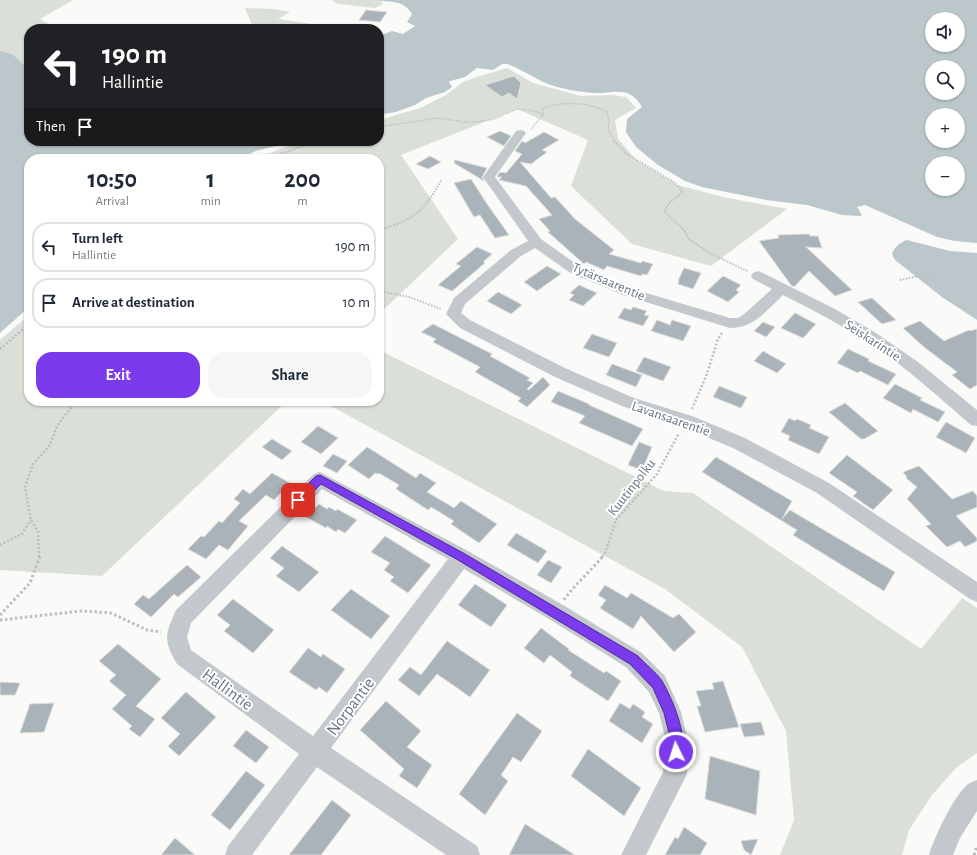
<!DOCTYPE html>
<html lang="en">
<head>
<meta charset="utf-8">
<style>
  :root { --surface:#fff; --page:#f6f6f7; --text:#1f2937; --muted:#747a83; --line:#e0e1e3; --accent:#7c3aed }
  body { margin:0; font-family:"Alegreya Sans",sans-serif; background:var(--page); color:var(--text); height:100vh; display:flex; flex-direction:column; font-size:15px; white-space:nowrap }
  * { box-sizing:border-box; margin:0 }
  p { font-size:13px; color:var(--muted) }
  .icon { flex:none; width:22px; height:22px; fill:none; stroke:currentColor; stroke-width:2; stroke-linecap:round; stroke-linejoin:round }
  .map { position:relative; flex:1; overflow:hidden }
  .sheet { position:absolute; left:24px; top:154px; width:360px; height:252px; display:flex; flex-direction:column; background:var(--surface); border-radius:16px; box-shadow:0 1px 3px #0004 }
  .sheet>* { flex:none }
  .banner { position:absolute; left:24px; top:24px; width:360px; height:122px; border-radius:16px; box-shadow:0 1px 3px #0004; background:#202124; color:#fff; overflow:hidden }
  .controls { position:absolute; left:925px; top:12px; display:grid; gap:8px }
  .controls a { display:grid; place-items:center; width:40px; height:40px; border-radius:50%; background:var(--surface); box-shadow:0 1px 3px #0004; font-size:20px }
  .pin { position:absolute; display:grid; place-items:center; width:34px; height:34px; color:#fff; margin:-17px; border-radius:8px; box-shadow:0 2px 6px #0006 }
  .me { position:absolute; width:44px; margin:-22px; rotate:356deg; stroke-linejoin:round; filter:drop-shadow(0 0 3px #0008) }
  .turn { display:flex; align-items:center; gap:14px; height:84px; padding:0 12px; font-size:18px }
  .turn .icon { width:52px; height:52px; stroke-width:2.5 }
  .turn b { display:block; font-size:28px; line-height:34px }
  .then { display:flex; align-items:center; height:38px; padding:0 12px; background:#0003; gap:8px; font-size:15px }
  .eta { display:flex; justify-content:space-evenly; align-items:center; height:68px; text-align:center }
  .eta b { font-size:24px; font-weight:700; line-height:28px }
  .primary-button { display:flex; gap:8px; margin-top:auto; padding:8px 12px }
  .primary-button a { flex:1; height:46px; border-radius:16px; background:var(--accent); color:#fff; font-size:16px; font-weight:700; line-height:46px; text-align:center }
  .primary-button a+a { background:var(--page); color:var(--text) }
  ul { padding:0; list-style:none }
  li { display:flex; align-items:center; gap:12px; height:50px; margin:0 8px 6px; padding:0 4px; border:2px solid var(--line); border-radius:16px }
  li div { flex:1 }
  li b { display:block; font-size:15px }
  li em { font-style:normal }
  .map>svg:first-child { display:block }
  .green { fill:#dadfd7 }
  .water { fill:#bbc7cb; fill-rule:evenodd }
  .building { fill:#aab3b9; stroke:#dcdcda }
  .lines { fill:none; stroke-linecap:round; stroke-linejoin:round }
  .path-far3 { stroke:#bbbfc2; stroke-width:1.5; stroke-dasharray:1 1; stroke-linecap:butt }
  .path-far2 { stroke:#bbbfc2; stroke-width:2; stroke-dasharray:1.5 1.5; stroke-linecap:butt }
  .path-far1 { stroke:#bbbfc2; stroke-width:2.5; stroke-dasharray:2 2; stroke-linecap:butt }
  .path { stroke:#bbbfc2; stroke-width:3; stroke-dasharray:2.5 2.5; stroke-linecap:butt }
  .minor { fill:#c3c8cc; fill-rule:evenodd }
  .route { fill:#7c3aed; stroke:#51269a }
  .labels { text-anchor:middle; stroke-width:4; stroke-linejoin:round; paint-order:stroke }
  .street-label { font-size:14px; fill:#657683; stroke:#fff }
  .near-street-label { font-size:17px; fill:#657683; stroke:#fff }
</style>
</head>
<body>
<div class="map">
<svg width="977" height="855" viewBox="0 0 977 855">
  <rect width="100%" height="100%" fill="#fafaf8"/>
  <g class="green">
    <polygon points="0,0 73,0 40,19 50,25 85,25 96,29 29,29 29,141 0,157"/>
    <polygon points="332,0 381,0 383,4 375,8 338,4"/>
    <polygon points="245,8 274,9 290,12 278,19 311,24 326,29 235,29 252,25"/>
    <polygon points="507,68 533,83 581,96 612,95 626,97 636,108 615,120 618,139 636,160 677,185 723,197 787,209 711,266 632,244 571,186 588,140 517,109 401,155 458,239 379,314 379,159 254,159 302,141 379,141 379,120 420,108 446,95 463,82 480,76"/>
    <polygon points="29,315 29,401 287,401 102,576 0,570 0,340"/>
    <polygon points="379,350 664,491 693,493 921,649 962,598 977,608 977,753 957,767 932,795 909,830 902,855 780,855 794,820 786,731 742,647 665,589 322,401 379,401"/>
  </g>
  <g class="water">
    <path d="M 378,0 L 977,0 L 977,243 L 955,241 L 937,237 L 865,205 L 857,207 L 862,215 L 860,216 L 842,215 L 807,205 L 766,200 L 702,187 L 685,181 L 658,165 L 636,147 L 626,132 L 627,119 L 642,107 C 629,84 613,94 593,93 C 581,92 568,90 557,87 C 538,82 524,70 507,64 L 502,64 L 493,70 L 477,68 L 465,77 L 450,81 L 449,82 L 452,87 L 445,92 L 426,98 L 415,105 L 396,112 L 379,115 L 379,36 L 392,31 L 403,34 L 415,26 L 407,22 L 412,14 C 403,0 395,3 378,0 ZM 932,19 L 958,19 L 958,45 L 932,45 ZM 932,67 L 958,67 L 958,93 L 932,93 ZM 932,115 L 958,115 L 958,141 L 932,141 ZM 932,163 L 958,163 L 958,189 L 932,189 Z"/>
    <polygon points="0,51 12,54 29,69 29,141 294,141 256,151 238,159 29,159 29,307 0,333"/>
    <path d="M 907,240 L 950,251 L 977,253 L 977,320 L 942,297 L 895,260 L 892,254 C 894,248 900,242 907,240 Z"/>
  </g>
  <g class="building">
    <polygon points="366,10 387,12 380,22 359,20"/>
    <polygon points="514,76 521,83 517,99 509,93 502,97 485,85"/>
    <polygon points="500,131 511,136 504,146 487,137"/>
    <polygon points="544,132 559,140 542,150 547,152 531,164 520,162 551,198 555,197 575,219 614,250 609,254 641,263 642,261 653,264 647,275 642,274 641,276 607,266 604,270 586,262 584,264 548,232 550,231 539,219 552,215 526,186 499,180 502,177 497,177 500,172 506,173 522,154 515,151 522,141 525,143"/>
    <polygon points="430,156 441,162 428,169 416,164"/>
    <polygon points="455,160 487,168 482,177 484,181 454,163"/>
    <polygon points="471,179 487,204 509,235 495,238 480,215 474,217 454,183"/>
    <polygon points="809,234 810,236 818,236 822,248 806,247 852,290 835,296 809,271 794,287 791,285 759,241 779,238 778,235"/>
    <polygon points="477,247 492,254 483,262 485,263 452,291 438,285 461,266 456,264"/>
    <polygon points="547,266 561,274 537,291 524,282"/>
    <polygon points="684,268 701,273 693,289 678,284 679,281 678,281"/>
    <polygon points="723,276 741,285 736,290 739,292 728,302 707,291"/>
    <polygon points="579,285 597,293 583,306 569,300 574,295 570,293"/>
    <polygon points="498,292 517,302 522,305 511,314 487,301"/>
    <polygon points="872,298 896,320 882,324 858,302"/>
    <polygon points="633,307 647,311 644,315 649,316 643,326 618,318 624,308 631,310"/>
    <polygon points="795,313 816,324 803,338 781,328"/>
    <polygon points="657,320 670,325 672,320 691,326 683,341 651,331"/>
    <polygon points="920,321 944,341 969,330 970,331 977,329 977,385 970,389 952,375 957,372 924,347 903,328"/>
    <polygon points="763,322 775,327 766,337 754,331"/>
    <polygon points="433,324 492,354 490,356 530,378 527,380 533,383 527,389 529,390 543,377 550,385 527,407 518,401 521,398 475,372 480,367 433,342 436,339 421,332"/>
    <polygon points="592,334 617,343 609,357 583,348"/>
    <polygon points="848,349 869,359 868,361 896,374 888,385 860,371 858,373 837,363"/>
    <polygon points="763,351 786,364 777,373 754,361"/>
    <polygon points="644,357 671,367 663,381 636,371"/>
    <polygon points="612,364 642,375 636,387 606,375"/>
    <polygon points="895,384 922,398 920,400 945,412 938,422 913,409 911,413 883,398"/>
    <polygon points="719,386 747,397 741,408 713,397"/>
    <polygon points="558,391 589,404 589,405 643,429 632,446 579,423 585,416 551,402"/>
    <polygon points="845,403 878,431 864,439 861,439 829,412"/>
    <polygon points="789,418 795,421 797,419 811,425 809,428 829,437 819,454 788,440 790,436 781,432"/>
    <polygon points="946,422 975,438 966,453 936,437"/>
    <polygon points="318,426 338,438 321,454 301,442"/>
    <polygon points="272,439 292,451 282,460 262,447"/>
    <polygon points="639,442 652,447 642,470 628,465"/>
    <polygon points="367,447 416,478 420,473 436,483 427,492 454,508 461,501 497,524 479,543 451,524 454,521 431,507 428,510 396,489 399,485 379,473 378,474 375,473 369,479 348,465"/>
    <polygon points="333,454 347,461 337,473 323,466"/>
    <polygon points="847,455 893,490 873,510 853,496 857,492 829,473"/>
    <polygon points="716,457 792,501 782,519 790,510 895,572 884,591 793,535 797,530 702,472"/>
    <polygon points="919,466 952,499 973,491 977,496 977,507 956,516 977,538 977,541 965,547 960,541 947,547 926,526 931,524 907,499 917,487 906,478 907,477 903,472"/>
    <polygon points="272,473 290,483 274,500 266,495 239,521 248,526 228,550 219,545 206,559 188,549 201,536 204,537 219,521 222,523 240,503 234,499 243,489 250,494"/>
    <polygon points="319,504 327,509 329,507 336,511 337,509 357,520 345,533 338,529 336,532 327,526 326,528 306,517"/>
    <polygon points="516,533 547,551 538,563 507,545"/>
    <polygon points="385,536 431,565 408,593 390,581 394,577 384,570 390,563 371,552"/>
    <polygon points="282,546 319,572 299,592 276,576 284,568 270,558"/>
    <polygon points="548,560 562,567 551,583 537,575"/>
    <polygon points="187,565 201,577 178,597 174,594 151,617 134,604 143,595 149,599"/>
    <polygon points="475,584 507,605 491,627 458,605"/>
    <polygon points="605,585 627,598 631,593 673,618 679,614 696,632 674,652 641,616 633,629 600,608 606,600 598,595"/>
    <polygon points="351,589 390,616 371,639 331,610"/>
    <polygon points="233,599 274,630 253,653 224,631 230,625 217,615"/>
    <polygon points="541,628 569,649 568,650 604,673 606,671 621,681 608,701 570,676 572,672 550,655 544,663 524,648"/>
    <polygon points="447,641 490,670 470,697 437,674 419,696 398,680 410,667 421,675"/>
    <polygon points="118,644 161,679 136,706 155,719 140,737 129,729 132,726 112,709 126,695 109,681 116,675 99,661"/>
    <polygon points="308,648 321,657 323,654 345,669 327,693 319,687 316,690 289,672"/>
    <polygon points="723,681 739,727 705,732 697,706 701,706 696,691 714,689 712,683"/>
    <polygon points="0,682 20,683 15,695 0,695"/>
    <polygon points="186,692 216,717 179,756 168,746 180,734 161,718"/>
    <polygon points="386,701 421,731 407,747 432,765 417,788 399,776 404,769 360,730"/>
    <polygon points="54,703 44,732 20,733 30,704"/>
    <polygon points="620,703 630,709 633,704 645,712 642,717 653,724 642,743 609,721"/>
    <polygon points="517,713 542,731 521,762 513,757 501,775 508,781 485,815 459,794"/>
    <polygon points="761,722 765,735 744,737 740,724"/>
    <polygon points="246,730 269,747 256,763 233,746"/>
    <polygon points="588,749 641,788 624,816 571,776"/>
    <polygon points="710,756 760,771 756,815 705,799"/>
    <polygon points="246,771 265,785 230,830 211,815"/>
    <polygon points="332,800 351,815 321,855 289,855"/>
    <polygon points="525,824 575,855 509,855"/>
    <polygon points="684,827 707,843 700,855 665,855 675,837 678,839"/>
    <polygon points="175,838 195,855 161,855"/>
    <polygon points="758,839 751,855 744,850 741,841"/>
  </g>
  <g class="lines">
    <g class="path-far3">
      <path d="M 543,115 L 543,108 C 563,101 588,102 607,112 L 609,121 L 608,129 L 615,142"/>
      <polyline points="379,127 438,118 464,122 476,122 494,119 517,109 535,111 543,115 531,129"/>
      <polyline points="314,142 317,141"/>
    </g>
    <g class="path-far2">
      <polyline points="614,141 627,154 675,183 681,189 682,193 670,202 664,211 684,230 689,239 708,252 747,271"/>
      <polyline points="272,159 280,154 317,141"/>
      <path d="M 379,230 C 416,219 423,212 442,179"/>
      <polyline points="900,280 933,273"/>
      <polyline points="379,291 409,297 441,309"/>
    </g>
    <g class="path-far1">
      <polyline points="0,349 29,324"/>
      <polyline points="692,409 707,374 718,339 722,333"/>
      <polyline points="0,545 22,534 31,520"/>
      <polyline points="39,557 38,532 31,520 25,487 33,464 50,445 57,426 76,401"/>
      <polyline points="602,557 605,553 616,520 657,474 679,433"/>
    </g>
    <g class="path">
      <path d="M 564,600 C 575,584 591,571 603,556"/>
      <polyline points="0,615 30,583 40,556"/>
      <polyline points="0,620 82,611 111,613 147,630 161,632"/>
      <polyline points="974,855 977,846"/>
    </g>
    <g class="minor">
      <path d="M 520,130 L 524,131 L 526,133 L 495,177 L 541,239 L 579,266 L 633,289 L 730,318 L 738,318 L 743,315 L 772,289 L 753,279 L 751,276 L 753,273 L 758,271 L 763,273 L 835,309 L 876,333 L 918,362 L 977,410 L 977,426 L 971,425 C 941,399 911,372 879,349 C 848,329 816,311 783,295 C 767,310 754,328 730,328 L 623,295 L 569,272 L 535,248 L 521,256 L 465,304 L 461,313 L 470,320 L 567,369 L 634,398 L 692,416 L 745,438 L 829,483 L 977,582 L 977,602 L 970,599 L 817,493 L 733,448 L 680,426 L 622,406 L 555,377 L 460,328 L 446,314 L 454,298 L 511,250 L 528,241 L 483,177 L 516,131 Z"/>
      <path d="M 320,472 L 468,551 L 563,605 L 642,653 L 665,676 L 681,712 L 688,741 L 687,774 L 646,855 L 621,855 L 663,772 L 666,741 L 659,713 L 649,692 L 626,667 L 549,619 L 464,569 L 331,748 L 477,846 L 480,855 L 446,855 L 317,767 L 252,855 L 225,855 L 228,846 L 299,754 L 177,664 C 163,640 165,635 176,610 L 314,474 ZM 322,489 L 448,559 L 313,736 L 191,650 L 187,637 L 191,623 Z"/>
      <path d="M 977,780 L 977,811 L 960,838 L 953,855 L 929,855 C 935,836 953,797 968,784 C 971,782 974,781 977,780 Z"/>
    </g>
  </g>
  <path class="route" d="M 320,475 L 465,554 L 638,656 C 645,664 656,672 662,681 C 672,698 689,737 681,757 L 676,758 L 672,757 L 670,752 L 671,741 L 664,713 L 653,688 L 630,664 L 458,560 L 321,484 L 302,503 L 295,503 L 294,500 L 295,497 L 316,476 Z"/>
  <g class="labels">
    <g class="street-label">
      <text transform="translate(609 281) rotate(23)" y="5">Tytärsaarentie</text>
      <text transform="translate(873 340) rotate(33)" y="5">Seiskarintie</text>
      <text transform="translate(671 418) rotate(19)" y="5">Lavansaarentie</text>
      <text transform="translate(631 487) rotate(-52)" y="5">Kuutinpolku</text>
    </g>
    <g class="near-street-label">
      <text transform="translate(228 689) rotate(36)" y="6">Hallintie</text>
      <text transform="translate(350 706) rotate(-53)" y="6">Norpantie</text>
    </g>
  </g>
</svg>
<div class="controls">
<a><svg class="icon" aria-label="sound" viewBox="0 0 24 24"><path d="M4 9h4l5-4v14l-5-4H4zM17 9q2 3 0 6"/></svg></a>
<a><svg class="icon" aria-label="search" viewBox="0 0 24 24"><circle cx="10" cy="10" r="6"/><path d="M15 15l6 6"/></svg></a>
<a>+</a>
<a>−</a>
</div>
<div class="pin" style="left:298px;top:500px;background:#d93025"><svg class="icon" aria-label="arrive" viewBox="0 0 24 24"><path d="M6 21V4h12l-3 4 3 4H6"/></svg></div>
<svg class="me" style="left:676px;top:752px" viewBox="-20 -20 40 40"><circle r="17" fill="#7c3aed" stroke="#fff" stroke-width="3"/><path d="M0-11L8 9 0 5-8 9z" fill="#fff"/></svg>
<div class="banner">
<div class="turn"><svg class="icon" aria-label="left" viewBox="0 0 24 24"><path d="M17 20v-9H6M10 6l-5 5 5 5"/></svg><div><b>190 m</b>Hallintie</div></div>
<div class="then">Then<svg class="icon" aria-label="arrive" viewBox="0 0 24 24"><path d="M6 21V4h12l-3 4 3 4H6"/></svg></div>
</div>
<section class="sheet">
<div class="eta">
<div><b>10:50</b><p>Arrival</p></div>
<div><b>1</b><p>min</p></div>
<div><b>200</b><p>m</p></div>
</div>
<ul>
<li><svg class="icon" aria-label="left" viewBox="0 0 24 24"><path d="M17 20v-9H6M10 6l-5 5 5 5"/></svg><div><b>Turn left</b><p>Hallintie</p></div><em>190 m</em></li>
<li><svg class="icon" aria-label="arrive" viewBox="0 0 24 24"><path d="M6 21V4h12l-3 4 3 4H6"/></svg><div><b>Arrive at destination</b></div><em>10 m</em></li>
</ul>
<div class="primary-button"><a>Exit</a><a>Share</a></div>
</section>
</div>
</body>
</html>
